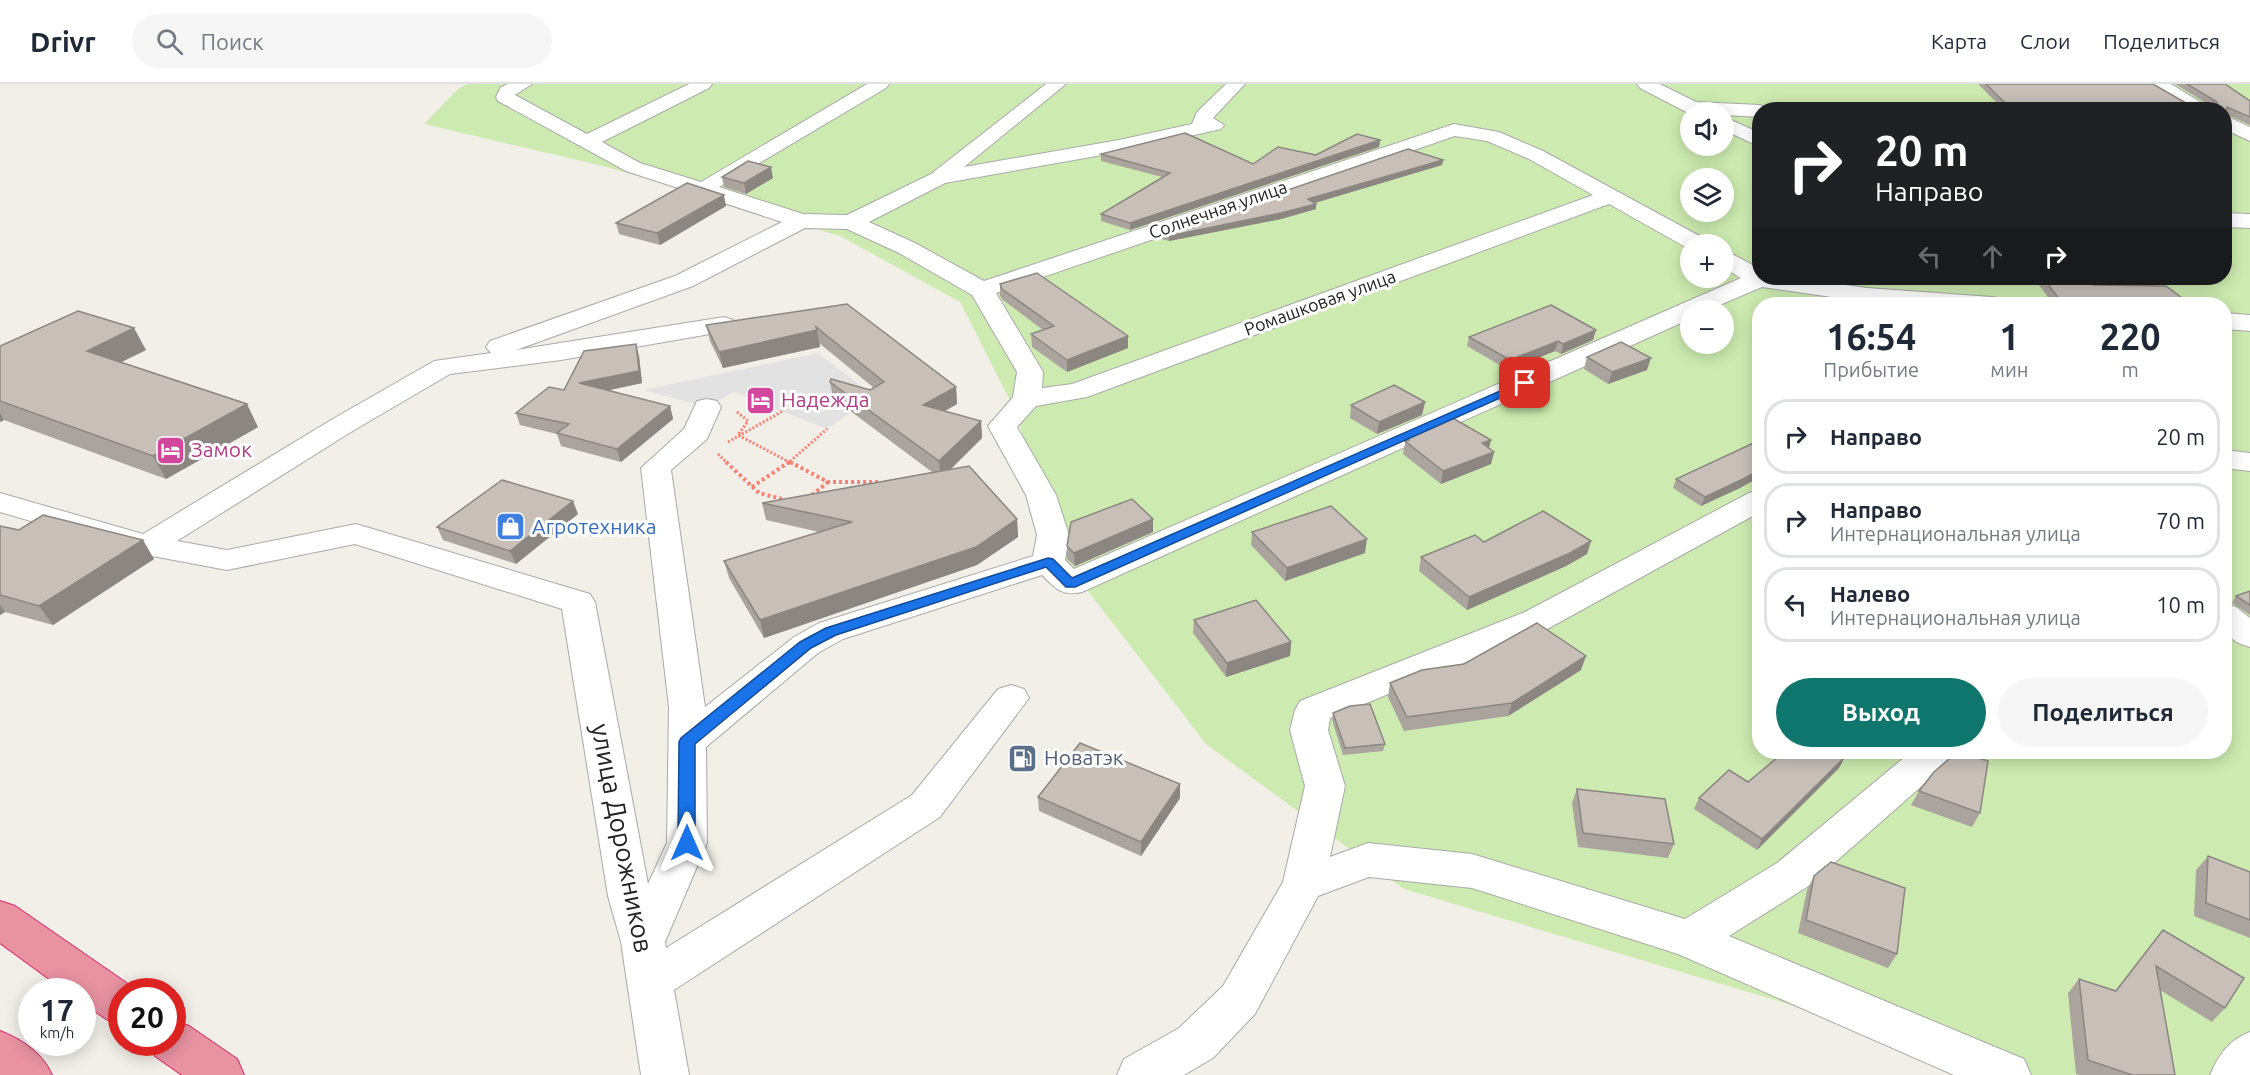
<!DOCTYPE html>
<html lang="ru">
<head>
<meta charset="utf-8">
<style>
  :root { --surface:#fff; --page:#f6f6f7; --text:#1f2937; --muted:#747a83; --line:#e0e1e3; --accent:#0f766e }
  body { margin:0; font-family:Ubuntu,sans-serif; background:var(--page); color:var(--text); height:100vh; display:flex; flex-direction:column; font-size:22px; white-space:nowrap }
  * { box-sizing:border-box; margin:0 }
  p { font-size:20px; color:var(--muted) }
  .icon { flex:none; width:33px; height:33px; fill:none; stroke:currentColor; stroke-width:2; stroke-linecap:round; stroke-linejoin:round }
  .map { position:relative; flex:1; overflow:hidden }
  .panel { position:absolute; left:1752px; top:213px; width:480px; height:462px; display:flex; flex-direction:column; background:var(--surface); border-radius:24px; box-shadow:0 3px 15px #0003 }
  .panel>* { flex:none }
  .top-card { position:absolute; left:1752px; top:18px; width:480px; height:183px; border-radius:24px; box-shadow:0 3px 15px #0003; background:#202124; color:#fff; overflow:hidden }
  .fabs { position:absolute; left:1680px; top:18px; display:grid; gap:12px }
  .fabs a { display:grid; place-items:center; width:54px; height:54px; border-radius:50%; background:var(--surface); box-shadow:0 3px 15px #0003; font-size:30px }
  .speed { position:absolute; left:18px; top:894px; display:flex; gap:12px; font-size:30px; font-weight:700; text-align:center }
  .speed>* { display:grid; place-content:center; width:78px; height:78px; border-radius:50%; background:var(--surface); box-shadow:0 3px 15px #0003; line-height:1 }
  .speed small { font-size:15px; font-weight:400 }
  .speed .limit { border:9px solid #d22; background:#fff; color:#111 }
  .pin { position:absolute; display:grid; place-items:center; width:51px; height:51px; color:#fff; margin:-26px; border-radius:12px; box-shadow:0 3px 9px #0006 }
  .me { position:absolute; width:66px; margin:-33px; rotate:0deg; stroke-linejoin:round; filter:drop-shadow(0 0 4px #0008) }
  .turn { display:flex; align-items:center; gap:21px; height:126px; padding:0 24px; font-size:27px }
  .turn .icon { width:78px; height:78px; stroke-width:2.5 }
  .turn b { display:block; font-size:42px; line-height:51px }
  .lanes { display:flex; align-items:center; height:57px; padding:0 24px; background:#0003; justify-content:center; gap:30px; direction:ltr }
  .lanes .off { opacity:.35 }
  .eta { display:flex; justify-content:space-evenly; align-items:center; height:102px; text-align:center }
  .eta b { font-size:36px; font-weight:700; line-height:42px }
  .action { display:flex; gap:12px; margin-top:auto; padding:12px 24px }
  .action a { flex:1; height:69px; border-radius:36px; background:var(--accent); color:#fff; font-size:24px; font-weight:700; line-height:69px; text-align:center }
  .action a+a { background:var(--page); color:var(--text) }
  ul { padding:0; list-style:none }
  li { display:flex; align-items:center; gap:18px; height:75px; margin:0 12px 9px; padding:0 12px; border:3px solid var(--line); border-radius:24px }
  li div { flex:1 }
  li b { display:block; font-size:22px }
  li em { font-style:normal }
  header { display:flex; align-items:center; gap:36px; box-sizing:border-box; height:84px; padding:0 30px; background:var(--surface); border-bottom:2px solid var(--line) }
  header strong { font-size:28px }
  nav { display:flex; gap:33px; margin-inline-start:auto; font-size:21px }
  .search { width:420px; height:54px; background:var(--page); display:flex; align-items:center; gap:15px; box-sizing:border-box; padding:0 21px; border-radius:33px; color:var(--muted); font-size:22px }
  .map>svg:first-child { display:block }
  .grass { fill:#cdebb0; fill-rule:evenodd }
  .parking { fill:#e2e2e2 }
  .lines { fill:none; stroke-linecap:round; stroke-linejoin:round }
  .minor-casing { stroke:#a9a9a9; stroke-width:2 }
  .highway-casing { stroke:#dc2a67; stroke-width:2 }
  .path-far1 { stroke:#fa8072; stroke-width:3; stroke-dasharray:2 2; stroke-linecap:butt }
  .path { stroke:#fa8072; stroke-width:4; stroke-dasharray:3 3; stroke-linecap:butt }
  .minor { fill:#fff; fill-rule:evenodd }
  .highway { fill:#e892a2; fill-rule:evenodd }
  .wall { fill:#aba49e }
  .shaded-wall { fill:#8b8681 }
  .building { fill:#c7bfb8; stroke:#8b8681; stroke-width:1.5 }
  .route { fill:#1a73e8; stroke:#114b97; stroke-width:1.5 }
  .labels { text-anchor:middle; stroke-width:6; stroke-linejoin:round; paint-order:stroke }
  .far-street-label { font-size:18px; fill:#222; stroke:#fff }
  .hotel-label { font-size:21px; fill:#b23c85; stroke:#fff; text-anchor:start }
  .shop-label { font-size:21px; fill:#366cbe; stroke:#fff; text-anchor:start }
  .service-label { font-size:21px; fill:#4e5e75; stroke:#fff; text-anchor:start }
  .near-street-label { font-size:26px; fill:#222; stroke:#fff }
</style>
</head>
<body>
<header>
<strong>Drivr</strong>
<div class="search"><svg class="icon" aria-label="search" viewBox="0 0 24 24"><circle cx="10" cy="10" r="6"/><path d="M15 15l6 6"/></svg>Поиск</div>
<nav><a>Карта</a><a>Слои</a><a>Поделиться</a></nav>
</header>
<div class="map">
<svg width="2250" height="991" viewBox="0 0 2250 991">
  <rect width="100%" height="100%" fill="#f2efe9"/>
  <path class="grass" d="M 467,0 L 2250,0 L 2250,991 L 1953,991 L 1828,932 L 1404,805 L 1206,660 L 1051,459 L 1017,330 L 960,218 L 840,152 L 607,83 L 424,40 L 458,5 ZM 1760,26 L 2224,26 L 2224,194 L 1760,194 ZM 1690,28 L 1724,28 L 1724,62 L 1690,62 ZM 1690,94 L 1724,94 L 1724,128 L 1690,128 ZM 1690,160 L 1724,160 L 1724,194 L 1690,194 ZM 1760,220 L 2224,220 L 2224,668 L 1760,668 ZM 1690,226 L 1724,226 L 1724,260 L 1690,260 Z"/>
  <polygon class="parking" points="818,269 874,312 827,345 734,308 707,323 643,306"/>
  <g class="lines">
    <defs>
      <g id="minor">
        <path d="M 508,0 L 532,0 L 515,11 L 587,50 L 689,0 L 712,0 L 709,4 L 602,58 L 640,79 L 701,98 L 867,0 L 889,0 L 886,4 L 719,103 L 803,130 L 847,131 L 931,90 L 1046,0 L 1066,0 L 964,83 L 1119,56 L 1192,40 L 1197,28 L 1226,0 L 1245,0 L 1213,34 L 1224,41 L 1221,45 L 1119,68 L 945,99 L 869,138 L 915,159 L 984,197 L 1454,40 L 1499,48 L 1543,67 L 1705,155 L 1709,160 L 1690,160 L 1689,165 L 1609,120 L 1087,313 L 1036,322 L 1017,343 L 1056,411 L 1069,451 L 1065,476 L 1074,485 L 1741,194 L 1724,184 L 1724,168 L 1732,170 L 1760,185 L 1760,194 L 1799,194 L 1867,204 L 1992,213 L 2001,215 L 2004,220 L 1863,220 L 1859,217 L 1762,203 L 1708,226 L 1690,226 L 1690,235 L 1082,508 C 1062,513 1055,504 1042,491 L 843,555 L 818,569 L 706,663 L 707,759 L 665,858 L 666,864 L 912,711 L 998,605 L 1011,601 L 1024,605 L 1029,614 L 940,733 L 674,906 L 689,991 L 641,991 L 621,858 L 608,812 L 562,525 L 355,460 L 227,486 L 147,471 L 0,428 L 0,409 L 143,450 L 331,336 L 434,277 L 491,269 L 486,263 L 490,257 L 675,192 L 782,138 L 626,87 L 498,17 L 496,13 L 501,3 ZM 1455,52 L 1487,57 L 1529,75 L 1593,111 L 1072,300 L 1042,304 L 1043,288 L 996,209 ZM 805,144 L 847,145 L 899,169 L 972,211 L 1017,288 L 1013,313 L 988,342 L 1026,411 L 1037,451 L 1033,472 L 819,539 L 794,553 L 705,623 L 671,386 L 707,355 L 721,323 L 717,317 L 707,315 L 697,317 L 684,345 L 641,384 L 669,623 L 667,759 L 648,800 L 595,518 L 590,510 L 356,440 L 227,466 L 177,457 L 351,348 L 450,290 L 561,276 L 733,246 L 737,241 L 733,236 L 724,233 L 516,266 L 693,202 Z"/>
        <polygon points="1637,0 1660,0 1696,18 1760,21 1768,26 1760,26 1760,33 1724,31 1724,28 1690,30 1640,4"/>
        <polygon points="2149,0 2171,0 2213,26 2189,26 2152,4"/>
        <polygon points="2224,31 2250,43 2250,57 2224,45"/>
        <polygon points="1724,33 1760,49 1760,63 1724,46"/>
        <polygon points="2224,129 2250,130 2250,144 2224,143"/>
        <polygon points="2224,229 2250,231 2250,247 2224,245"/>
        <polygon points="2224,366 2250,369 2250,387 2224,384"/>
        <polygon points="1760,406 1760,428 1549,544 1330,634 1328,646 1345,702 1330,773 1368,759 1472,770 1685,835 1777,779 1911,668 1955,668 1949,678 1807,803 1729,852 2024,975 2031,991 1954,991 1678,870 1472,804 1369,793 1318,812 1255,930 1213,974 1184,991 1117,991 1124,975 1179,944 1223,902 1283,798 1305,702 1290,646 1295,626 1300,617 1525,528 1749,409"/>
        <polygon points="2224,520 2236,523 2250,534 2250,563 2238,559 2224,549"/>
        <path d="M 2250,948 L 2250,991 L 2210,991 C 2219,970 2229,956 2250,948 Z"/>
      </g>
      <g id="highway">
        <polygon points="0,817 15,822 138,907 122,908 122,941 106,935 82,918 82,908 67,908 0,859"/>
        <polygon points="172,936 189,942 237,975 244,991 182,991 155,972 149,958 172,958"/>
        <path d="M 0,947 C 23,956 42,969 52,991 L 0,991 Z"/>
      </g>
    </defs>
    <use href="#minor" class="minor-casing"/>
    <use href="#highway" class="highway-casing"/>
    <g class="path-far1">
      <polyline points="737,328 748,337 738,351 793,380"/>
      <polyline points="728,358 783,327"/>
      <polyline points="718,370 728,380"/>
      <polyline points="787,380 827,345"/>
    </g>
    <g class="path">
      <polyline points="726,378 759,409 786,416"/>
      <polyline points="790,378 828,398 880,398"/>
      <polyline points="752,403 789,378"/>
      <polyline points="812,411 828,398"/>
    </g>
    <use href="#minor" class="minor"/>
    <use href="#highway" class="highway"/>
  </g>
  <g class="wall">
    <polygon points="1978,0 2153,0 2191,22 2211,22 2175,0 2225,0 2250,17 2250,41 2226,30 2224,40 2224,26 2004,26"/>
    <polygon points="1380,56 1379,63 1130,146 1101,137 1101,130 1162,93 1101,77 1101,70 1253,80 1316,71"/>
    <polygon points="1443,76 1442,81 1314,119 1316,125 1281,135 1169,157 1161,155 1161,149"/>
    <polygon points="722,93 773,94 746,110 724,103"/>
    <polygon points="726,122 660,161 619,150 616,139"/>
    <polygon points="2042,194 2050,194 2190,220 2053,220 2039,201"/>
    <polygon points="1000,200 1128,264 1067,288 1032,263 1031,250 1043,246 1003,216 1000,212"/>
    <polygon points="847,220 956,303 957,320 945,327 981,337 982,354 950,385 1017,435 1018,453 977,481 764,554 729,494 724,477 819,448 766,436 762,419 932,388 833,314 830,298 870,306 874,304 819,259 820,263 723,284 710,257 706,241"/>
    <polygon points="1469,253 1593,256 1561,270 1555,267 1508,286 1467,262"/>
    <polygon points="0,262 146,266 121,278 258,343 166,395 4,336 0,338"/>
    <polygon points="639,272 642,299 607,306 670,322 673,335 621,378 561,362 557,350 520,341 516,329"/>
    <polygon points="1587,273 1647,286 1608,300 1584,285"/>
    <polygon points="1425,318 1422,331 1377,350 1350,334 1351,321"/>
    <polygon points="1406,353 1489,364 1494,368 1491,380 1441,400 1403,370"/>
    <polygon points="1676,395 1740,404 1701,422 1673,404"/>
    <polygon points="578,430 516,480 443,456 437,443"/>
    <polygon points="0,442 154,475 53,541 5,528 0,531"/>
    <polygon points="1153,448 1075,482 1067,475 1067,462"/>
    <polygon points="1252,448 1365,469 1285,497 1251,461"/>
    <polygon points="1591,457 1587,470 1566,482 1467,526 1419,487 1421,473 1484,458"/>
    <polygon points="2250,507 2250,531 2232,519 2236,512"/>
    <polygon points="1194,536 1291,558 1290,572 1226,593 1193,549"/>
    <polygon points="1581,586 1508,632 1404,647 1388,613 1390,599"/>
    <polygon points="1333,629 1385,660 1383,667 1343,671 1332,636"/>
    <polygon points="1839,684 1757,766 1694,725 1699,714"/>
    <polygon points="1180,700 1180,714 1141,772 1039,727 1038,713"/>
    <polygon points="1577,705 1674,760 1668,774 1578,763 1572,719"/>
    <polygon points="1919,707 1980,729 1972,743 1911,721"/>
    <polygon points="2208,772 2250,788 2250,854 2194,832 2196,786"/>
    <polygon points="1814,792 1897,870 1888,884 1798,849 1807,806"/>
    <polygon points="2163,846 2225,924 2212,938 2160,906 2175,991 2080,991 2076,990 2068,909 2079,895 2115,907"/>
  </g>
  <g class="shaded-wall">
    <polygon points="1380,56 1379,63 1130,146 1130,139"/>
    <polygon points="1443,76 1442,81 1308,121 1308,115"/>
    <polygon points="771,83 773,94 746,110 744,99"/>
    <polygon points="724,111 726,122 660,161 657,149"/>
    <polygon points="1316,120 1316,125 1281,135 1169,157 1169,152"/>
    <polygon points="134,244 146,266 99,289 87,267"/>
    <polygon points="817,246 820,263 723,284 719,268"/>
    <polygon points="1596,246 1593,256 1561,270 1563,260"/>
    <polygon points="1128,252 1128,264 1067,288 1067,276"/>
    <polygon points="1558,257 1555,267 1508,286 1510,276"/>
    <polygon points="636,260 639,272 642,299 583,312 579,299"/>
    <polygon points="1651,274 1647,286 1608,300 1612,288"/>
    <polygon points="956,303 957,320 925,338 923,321"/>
    <polygon points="1425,318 1422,331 1377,350 1379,338"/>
    <polygon points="247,320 258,343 166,395 153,372"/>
    <polygon points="670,322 673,335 621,378 617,365"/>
    <polygon points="0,329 4,336 0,338"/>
    <polygon points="981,337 982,354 941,395 939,377"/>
    <polygon points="1491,356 1488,368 1482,359"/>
    <polygon points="1494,368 1491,380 1441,400 1443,387"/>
    <polygon points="1760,386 1760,393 1740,404 1701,422 1705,413"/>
    <polygon points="573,417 578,430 516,480 510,467"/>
    <polygon points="1017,435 1018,453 977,481 764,554 760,536"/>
    <polygon points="1153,435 1153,448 1075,482 1074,469"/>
    <polygon points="1367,455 1365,469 1285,497 1287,484"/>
    <polygon points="143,456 154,475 53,541 39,522"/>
    <polygon points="1591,457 1587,470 1566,482 1467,526 1469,513"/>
    <polygon points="0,521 5,528 0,531"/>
    <polygon points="1291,558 1290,572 1226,593 1227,579"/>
    <polygon points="1586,572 1581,586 1508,632 1512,619"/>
    <polygon points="1845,673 1839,684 1757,766 1762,755"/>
    <polygon points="1180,700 1180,714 1141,772 1141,758"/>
  </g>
  <g class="building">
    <polygon points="1986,0 2153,0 2191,22 2218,22 2217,18 2187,0 2225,0 2250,17 2250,33 2227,23 2225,39 2224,26 2012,26"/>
    <polygon points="1185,49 1253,80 1278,63 1316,71 1357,50 1380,56 1130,139 1101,130 1170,89 1101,70"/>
    <polygon points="1408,65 1443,76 1308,115 1316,120 1281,129 1169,152 1161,149"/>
    <polygon points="748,77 771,83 744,99 722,93"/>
    <polygon points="687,99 724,111 657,149 616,139"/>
    <polygon points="1037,189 1128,252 1067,276 1031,250 1054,242 1002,205 1000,200"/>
    <polygon points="2043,194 2088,196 2093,201 2166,202 2190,220 2063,220"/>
    <polygon points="847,220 956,303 923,321 981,337 939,377 830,298 831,295 870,306 884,298 816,243 817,246 719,268 706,241"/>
    <polygon points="1551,221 1596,246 1563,260 1558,257 1510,276 1469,253"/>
    <polygon points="78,227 134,244 87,267 247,320 153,372 0,317 0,262"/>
    <polygon points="1621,258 1651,274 1612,288 1587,273"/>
    <polygon points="636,260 639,287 579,299 670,322 617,365 557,349 569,340 516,329 549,303 564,306 584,267"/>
    <polygon points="1394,301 1425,318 1379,338 1351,321"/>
    <polygon points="1451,333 1491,356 1482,359 1494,368 1443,387 1405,357 1409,356 1406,353"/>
    <polygon points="1760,356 1760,386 1743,395 1705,413 1676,395"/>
    <polygon points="969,382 1017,435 976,463 760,536 724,477 852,438 762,419"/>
    <polygon points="502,396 573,417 510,467 437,443"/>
    <polygon points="1132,415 1153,435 1074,469 1067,462 1071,438"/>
    <polygon points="1331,422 1367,455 1287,484 1252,448"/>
    <polygon points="1543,427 1591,457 1570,469 1469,513 1421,473 1475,451 1484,458"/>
    <polygon points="43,431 143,456 39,522 0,511 0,442 19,446"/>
    <polygon points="2250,507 2250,521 2236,512"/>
    <polygon points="1256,516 1291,558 1227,579 1194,536"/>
    <polygon points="1537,539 1586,572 1512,619 1407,633 1390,599 1422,586 1464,580"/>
    <polygon points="1370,620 1385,660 1345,664 1333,629 1350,622"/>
    <polygon points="1080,659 1180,700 1141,758 1038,713"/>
    <polygon points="1784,668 1836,668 1845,673 1762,755 1699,714 1729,686 1748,698"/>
    <polygon points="1957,668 1961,668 1988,677 1980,729 1919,707 1934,688"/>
    <polygon points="1577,705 1665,715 1674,760 1583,749"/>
    <polygon points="2208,772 2250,788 2250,836 2206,819"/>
    <polygon points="1831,778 1905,804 1897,870 1806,836 1814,792"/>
    <polygon points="2163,846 2244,894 2225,924 2156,882 2175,991 2132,991 2088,976 2079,895 2116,907"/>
  </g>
  <polygon class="route" points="1525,296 1531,299 1529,301 1075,503 1066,503 1046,483 836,551 811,564 695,660 695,759 693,763 687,765 681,763 678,759 679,658 681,654 800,558 826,544 1048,474 1053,475 1072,494"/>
  <defs>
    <symbol id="hotel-square" viewBox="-11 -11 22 22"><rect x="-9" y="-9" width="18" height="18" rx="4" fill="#d1479c" stroke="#fff"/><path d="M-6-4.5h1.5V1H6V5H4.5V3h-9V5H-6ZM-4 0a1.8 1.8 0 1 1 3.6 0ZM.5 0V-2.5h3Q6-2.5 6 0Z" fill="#fff"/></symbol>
    <symbol id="shop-square" viewBox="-11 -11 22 22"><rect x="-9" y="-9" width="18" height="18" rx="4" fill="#3f7fe0" stroke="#fff"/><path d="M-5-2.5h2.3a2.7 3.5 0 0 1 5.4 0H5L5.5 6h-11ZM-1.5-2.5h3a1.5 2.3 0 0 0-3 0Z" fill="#fff"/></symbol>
    <symbol id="fuel-square" viewBox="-11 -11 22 22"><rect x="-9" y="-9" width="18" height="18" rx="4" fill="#5c6f8a" stroke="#fff"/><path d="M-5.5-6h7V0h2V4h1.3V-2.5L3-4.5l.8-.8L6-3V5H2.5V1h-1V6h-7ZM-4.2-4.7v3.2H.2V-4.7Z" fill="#fff"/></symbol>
  </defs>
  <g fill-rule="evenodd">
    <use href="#hotel-square" x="744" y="300" width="33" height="33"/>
    <use href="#hotel-square" x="154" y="350" width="33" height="33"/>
    <use href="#shop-square" x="494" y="426" width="33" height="33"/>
    <use href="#fuel-square" x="1006" y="658" width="33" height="33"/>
  </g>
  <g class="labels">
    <g class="far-street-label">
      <text transform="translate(1218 126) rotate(-19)" y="6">Солнечная улица</text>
      <text transform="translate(1320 219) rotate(-20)" y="6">Ромашковая улица</text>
    </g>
    <g class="hotel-label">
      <text x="781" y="323">Надежда</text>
      <text x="191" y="373">Замок</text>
    </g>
    <g class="shop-label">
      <text x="532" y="450">Агротехника</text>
    </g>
    <g class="service-label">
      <text x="1044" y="681">Новатэк</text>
    </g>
    <g class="near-street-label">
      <text transform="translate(622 754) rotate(79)" y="9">улица Дорожников</text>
    </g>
  </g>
</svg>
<div class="fabs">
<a><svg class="icon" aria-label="sound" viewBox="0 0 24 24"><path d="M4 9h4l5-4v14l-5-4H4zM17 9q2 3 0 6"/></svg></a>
<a><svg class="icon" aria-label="layers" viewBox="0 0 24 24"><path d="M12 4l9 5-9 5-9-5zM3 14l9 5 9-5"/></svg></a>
<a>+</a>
<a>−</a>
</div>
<div class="speed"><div>17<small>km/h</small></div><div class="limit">20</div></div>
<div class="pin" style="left:1525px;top:299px;background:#d93025"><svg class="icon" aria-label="arrive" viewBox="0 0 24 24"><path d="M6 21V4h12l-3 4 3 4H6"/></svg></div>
<svg class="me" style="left:687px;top:759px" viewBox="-20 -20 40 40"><path d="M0-17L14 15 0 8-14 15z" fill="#1a73e8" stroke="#fff" stroke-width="4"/></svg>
<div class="top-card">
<div class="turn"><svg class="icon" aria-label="right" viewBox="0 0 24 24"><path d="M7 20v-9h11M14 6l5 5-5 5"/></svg><div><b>20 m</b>Направо</div></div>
<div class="lanes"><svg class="icon off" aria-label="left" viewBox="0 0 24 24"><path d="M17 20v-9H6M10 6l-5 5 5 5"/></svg><svg class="icon off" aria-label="ahead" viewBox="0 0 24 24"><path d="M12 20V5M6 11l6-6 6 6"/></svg><svg class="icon" aria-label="right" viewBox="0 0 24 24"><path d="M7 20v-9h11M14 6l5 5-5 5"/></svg></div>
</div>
<section class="panel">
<div class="eta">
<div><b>16:54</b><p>Прибытие</p></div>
<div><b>1</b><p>мин</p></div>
<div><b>220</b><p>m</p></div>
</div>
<ul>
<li><svg class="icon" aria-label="right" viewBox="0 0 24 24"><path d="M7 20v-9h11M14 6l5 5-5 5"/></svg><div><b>Направо</b></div><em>20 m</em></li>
<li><svg class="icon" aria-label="right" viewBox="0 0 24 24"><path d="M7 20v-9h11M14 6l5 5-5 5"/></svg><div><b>Направо</b><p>Интернациональная улица</p></div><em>70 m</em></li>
<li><svg class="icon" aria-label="left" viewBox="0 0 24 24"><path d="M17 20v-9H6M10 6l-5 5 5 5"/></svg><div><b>Налево</b><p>Интернациональная улица</p></div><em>10 m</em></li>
</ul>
<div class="action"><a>Выход</a><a>Поделиться</a></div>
</section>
</div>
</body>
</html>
